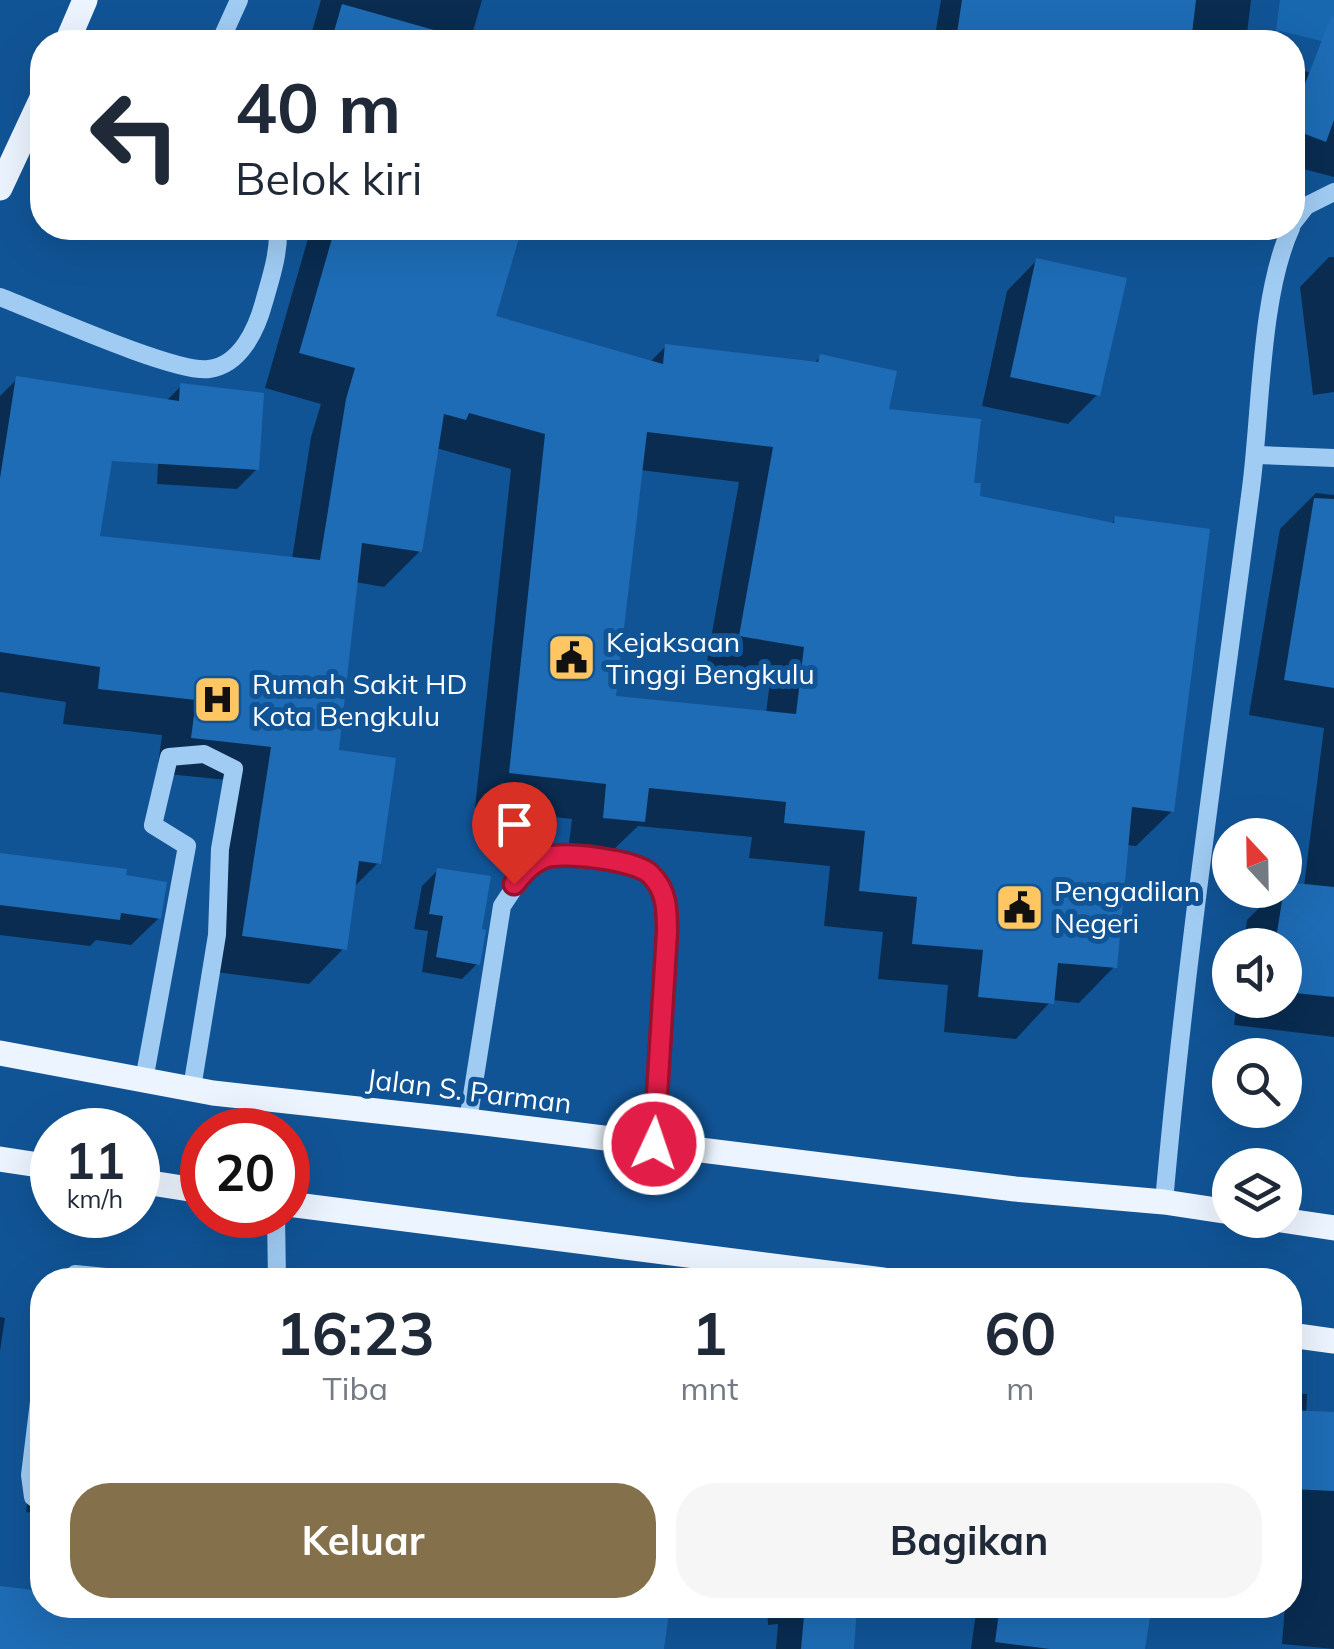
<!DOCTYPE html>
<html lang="id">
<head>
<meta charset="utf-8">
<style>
  :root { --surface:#fff; --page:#f6f6f7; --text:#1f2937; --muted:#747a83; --accent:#84704a }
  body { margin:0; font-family:Mulish,sans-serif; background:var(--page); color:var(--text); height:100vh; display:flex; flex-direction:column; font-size:38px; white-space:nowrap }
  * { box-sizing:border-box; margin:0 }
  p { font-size:32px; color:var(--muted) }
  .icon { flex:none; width:55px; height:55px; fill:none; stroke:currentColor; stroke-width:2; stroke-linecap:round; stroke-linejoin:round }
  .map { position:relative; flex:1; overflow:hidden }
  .details { position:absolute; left:30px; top:1268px; width:1272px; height:350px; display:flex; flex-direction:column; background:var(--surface); border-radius:40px; box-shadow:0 10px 40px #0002 }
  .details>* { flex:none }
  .banner { position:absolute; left:30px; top:30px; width:1275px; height:210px; border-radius:40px; box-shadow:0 10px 40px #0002; background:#fff; color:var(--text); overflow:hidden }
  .needle { width:65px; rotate:338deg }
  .buttons { position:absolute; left:1212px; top:818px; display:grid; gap:20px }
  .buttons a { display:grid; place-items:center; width:90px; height:90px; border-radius:50%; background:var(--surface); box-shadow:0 10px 40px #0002; font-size:50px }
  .speed { position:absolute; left:30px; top:1108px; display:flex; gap:20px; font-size:50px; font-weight:700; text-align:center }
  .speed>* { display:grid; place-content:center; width:130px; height:130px; border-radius:50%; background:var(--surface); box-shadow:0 10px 40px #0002; line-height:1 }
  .speed small { font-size:25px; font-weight:400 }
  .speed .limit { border:15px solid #d22; background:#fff; color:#111 }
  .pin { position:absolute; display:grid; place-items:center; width:85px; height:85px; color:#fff; margin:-102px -42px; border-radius:50% 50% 50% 0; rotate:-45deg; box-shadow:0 0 10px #0007 }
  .pin .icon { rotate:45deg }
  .me { position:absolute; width:110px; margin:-55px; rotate:3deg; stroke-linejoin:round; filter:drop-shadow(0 0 8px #0008) }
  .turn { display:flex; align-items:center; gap:35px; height:210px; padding:0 40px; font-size:45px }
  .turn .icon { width:130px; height:130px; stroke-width:2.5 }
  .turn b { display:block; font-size:70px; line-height:85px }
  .eta { display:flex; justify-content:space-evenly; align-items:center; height:170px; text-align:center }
  .eta b { font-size:60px; font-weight:700; line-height:70px }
  .cta { display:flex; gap:20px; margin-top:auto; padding:20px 40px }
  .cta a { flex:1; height:115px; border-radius:40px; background:var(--accent); color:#fff; font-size:40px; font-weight:700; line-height:115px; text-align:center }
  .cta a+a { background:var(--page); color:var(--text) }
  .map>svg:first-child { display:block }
  .green { fill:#1868b0 }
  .shadow { fill:#0007; fill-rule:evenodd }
  .building { fill:#1e6cb5; fill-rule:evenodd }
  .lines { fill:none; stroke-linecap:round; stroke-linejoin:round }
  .minor { stroke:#a0ccf4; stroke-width:18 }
  .major { stroke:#ecf5ff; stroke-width:25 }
  .route-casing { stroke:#92132f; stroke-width:25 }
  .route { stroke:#e11d48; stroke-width:18 }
  .labels { text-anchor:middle; stroke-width:10; stroke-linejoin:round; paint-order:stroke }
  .poi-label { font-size:28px; fill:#fff; stroke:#115496; text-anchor:start }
  .street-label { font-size:28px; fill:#fff; stroke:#115496 }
</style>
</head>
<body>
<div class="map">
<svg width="1334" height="1649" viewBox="0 0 1334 1649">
  <rect width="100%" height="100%" fill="#115496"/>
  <polygon class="green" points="1280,0 1334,0 1334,44 1276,30"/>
  <g class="shadow">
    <polygon points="321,0 482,0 470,42 309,42"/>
    <polygon points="941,0 1251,0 1246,42 934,42"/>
    <polygon points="1292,66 1334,82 1334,177 1292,166"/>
    <path d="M 311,228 L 519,228 L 493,318 L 649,363 L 666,346 L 814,364 L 820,357 L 972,485 L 977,498 L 1110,525 L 1116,519 L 1172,811 L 1136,846 L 1126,845 L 1114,967 L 1079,1003 L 1052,1000 L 1016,1039 L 944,1032 L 948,985 L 878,979 L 883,932 L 824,926 L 830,866 L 749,858 L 752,837 L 638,826 L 607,856 L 568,852 L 572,819 L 475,808 L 511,469 L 436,448 L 420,551 L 384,587 L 355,582 L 336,752 L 378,863 L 352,889 L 344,948 L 309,984 L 208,971 L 237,781 L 157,773 L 162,735 L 63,724 L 66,702 L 0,692 L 0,396 L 17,379 L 97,538 L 292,559 L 311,437 L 321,404 L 265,388 ZM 640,470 L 739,482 L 705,672 L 770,682 L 766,713 L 614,698 Z"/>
    <polygon points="1329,257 1334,257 1334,392 1313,395 1300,287"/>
    <polygon points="1036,261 1098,394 1068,424 982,406 1007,291"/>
    <polygon points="181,386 257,469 237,489 157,484 161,406"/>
    <polygon points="1316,493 1334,495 1334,1037 1234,1025 1237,1000 1285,1000 1285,945 1244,945 1247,920 1277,890 1304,886 1324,728 1249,715 1280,529"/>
    <polygon points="0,856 123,877 159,918 131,945 96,940 90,946 0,935"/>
    <polygon points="438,870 478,963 462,979 422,972 428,931 414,929 422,886"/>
    <polygon points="0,1317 5,1318 0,1351"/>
    <polygon points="42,1368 42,1514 26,1512"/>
    <polygon points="1290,1394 1307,1394 1303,1490 1316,1477 1334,1479 1334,1649 1282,1644 1285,1605 1290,1605 1290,1558 1296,1495 1290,1501"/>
    <polygon points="0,1589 42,1594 42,1605 143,1605 225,1618 220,1609 225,1605 670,1605 667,1609 661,1649 0,1649"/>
    <polygon points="767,1605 855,1605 851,1649 776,1649 778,1624 768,1625"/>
    <polygon points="977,1605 1149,1605 1143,1649 971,1649"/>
  </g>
  <g class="building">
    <polygon points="962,0 1196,0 1191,42 1015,42 957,33"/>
    <polygon points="342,4 441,32 439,42 331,42"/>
    <polygon points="1331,17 1334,17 1334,120 1326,142 1292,129 1292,117"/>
    <path d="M 335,228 L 351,228 L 392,240 L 395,228 L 522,228 L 496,316 L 663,364 L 665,344 L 818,362 L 820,354 L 897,371 L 889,409 L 981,419 L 974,483 L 981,483 L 980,496 L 1114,523 L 1115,516 L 1210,529 L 1174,812 L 1132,807 L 1117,968 L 1058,963 L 1054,1004 L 978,997 L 983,950 L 912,944 L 917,897 L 859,891 L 865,831 L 784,823 L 786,802 L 649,788 L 645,822 L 603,818 L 606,784 L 509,773 L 545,434 L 469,413 L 466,420 L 444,414 L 422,552 L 362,543 L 339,750 L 396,758 L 381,864 L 359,861 L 347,950 L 242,936 L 271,747 L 191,738 L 196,700 L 98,689 L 100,667 L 0,652 L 0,478 L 16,376 L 179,401 L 180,383 L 264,393 L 259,470 L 112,461 L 100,536 L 320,560 L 346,399 L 355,368 L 299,353 ZM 647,432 L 773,447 L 739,636 L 804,647 L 796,714 L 616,696 Z"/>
    <polygon points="1036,258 1127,278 1100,396 1010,377"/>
    <polygon points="1314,498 1334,499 1334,688 1284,680"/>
    <polygon points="0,853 127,869 126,875 167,882 161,919 121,913 120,920 0,905"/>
    <polygon points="437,868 491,876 482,929 486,930 480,965 436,957 443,916 429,914"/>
    <polygon points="1285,882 1334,887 1334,997 1285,992 1285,945 1275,945"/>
    <polygon points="1290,1410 1334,1412 1334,1491 1290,1489"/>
    <polygon points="0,1586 42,1591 42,1605 158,1605 228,1616 246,1605 670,1605 664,1649 0,1649"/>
    <polygon points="805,1605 857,1605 854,1649 801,1649"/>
    <polygon points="1000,1605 1152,1605 1145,1649 1050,1649 995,1642"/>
  </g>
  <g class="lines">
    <g class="minor">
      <polyline points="220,42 239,0"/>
      <polyline points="1292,224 1306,206 1334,192"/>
      <path d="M 0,297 C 39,312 176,374 209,369 C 241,365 257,328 264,302 C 271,277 279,254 278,228"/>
      <polyline points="1256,455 1334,458"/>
      <polyline points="144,1080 187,846 153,825 169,757 204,754 234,769 220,849 217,935 192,1088"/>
      <polyline points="468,1121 502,906 528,867 547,856 632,864 648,870 659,884 667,903 654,1144"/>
      <path d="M 1164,1202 C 1185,963 1220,726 1251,488 C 1261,413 1260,295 1291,228"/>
      <polyline points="276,1215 277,1280"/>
      <polyline points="69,1280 75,1274 136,1280"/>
      <polyline points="42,1377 30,1475 33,1497 42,1504"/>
    </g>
    <g class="major">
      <polyline points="67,42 85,0"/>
      <polyline points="0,188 42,98"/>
      <polyline points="0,1053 213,1093 468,1121 1015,1189 1164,1202 1230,1212"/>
      <polyline points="0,1159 52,1167"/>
      <polyline points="138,1181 202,1191"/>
      <polyline points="288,1204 883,1280"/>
      <polyline points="1281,1220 1334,1228"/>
      <polyline points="1290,1335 1334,1341"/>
    </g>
  </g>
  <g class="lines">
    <defs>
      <path id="route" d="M 514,884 C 523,873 530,864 544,858 C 562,851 636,860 650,874 C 667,890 667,910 667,932 L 654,1144"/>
    </defs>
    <use href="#route" class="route-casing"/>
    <use href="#route" class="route"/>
  </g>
  <defs>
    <symbol id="civic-square" viewBox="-11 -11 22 22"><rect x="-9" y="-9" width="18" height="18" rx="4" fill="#ffc662" stroke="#115496"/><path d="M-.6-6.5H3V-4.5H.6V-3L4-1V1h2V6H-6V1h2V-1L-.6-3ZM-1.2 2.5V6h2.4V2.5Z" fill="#111"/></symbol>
    <symbol id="hospital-square" viewBox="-11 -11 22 22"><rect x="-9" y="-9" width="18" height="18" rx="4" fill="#ffc662" stroke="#115496"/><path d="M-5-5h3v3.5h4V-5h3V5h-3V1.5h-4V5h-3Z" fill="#111"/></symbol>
  </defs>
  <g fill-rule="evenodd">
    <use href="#civic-square" x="544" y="630" width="55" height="55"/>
    <use href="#hospital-square" x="190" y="672" width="55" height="55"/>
    <use href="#civic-square" x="992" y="880" width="55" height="55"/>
  </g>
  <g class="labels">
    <g class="poi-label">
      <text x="606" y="652">Kejaksaan<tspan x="606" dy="32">Tinggi Bengkulu</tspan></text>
      <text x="252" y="694">Rumah Sakit HD<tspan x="252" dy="32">Kota Bengkulu</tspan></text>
      <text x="1054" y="901">Pengadilan<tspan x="1054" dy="32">Negeri</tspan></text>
    </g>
    <g class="street-label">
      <text transform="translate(469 1091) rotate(7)" y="10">Jalan S. Parman</text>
    </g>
  </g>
</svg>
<div class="buttons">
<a><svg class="needle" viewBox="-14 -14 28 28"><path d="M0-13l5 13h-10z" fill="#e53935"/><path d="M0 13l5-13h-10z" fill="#747a83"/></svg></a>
<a><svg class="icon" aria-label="sound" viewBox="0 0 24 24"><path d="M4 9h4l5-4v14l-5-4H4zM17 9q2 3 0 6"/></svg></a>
<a><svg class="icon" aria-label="search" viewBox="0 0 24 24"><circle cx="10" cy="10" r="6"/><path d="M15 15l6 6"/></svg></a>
<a><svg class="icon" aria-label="layers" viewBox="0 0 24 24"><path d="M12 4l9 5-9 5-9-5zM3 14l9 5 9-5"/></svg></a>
</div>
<div class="speed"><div>11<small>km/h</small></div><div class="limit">20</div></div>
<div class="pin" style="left:514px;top:884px;background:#d93025"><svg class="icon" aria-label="arrive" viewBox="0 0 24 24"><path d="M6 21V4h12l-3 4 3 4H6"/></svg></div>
<svg class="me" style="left:654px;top:1144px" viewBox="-20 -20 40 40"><circle r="17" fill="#e11d48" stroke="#fff" stroke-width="3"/><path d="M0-11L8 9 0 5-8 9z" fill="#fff"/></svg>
<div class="banner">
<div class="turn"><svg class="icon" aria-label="left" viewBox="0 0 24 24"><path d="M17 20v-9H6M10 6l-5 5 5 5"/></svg><div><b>40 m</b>Belok kiri</div></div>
</div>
<section class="details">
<div class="eta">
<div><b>16:23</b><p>Tiba</p></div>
<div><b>1</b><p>mnt</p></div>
<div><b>60</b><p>m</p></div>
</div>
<div class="cta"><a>Keluar</a><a>Bagikan</a></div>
</section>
</div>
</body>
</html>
